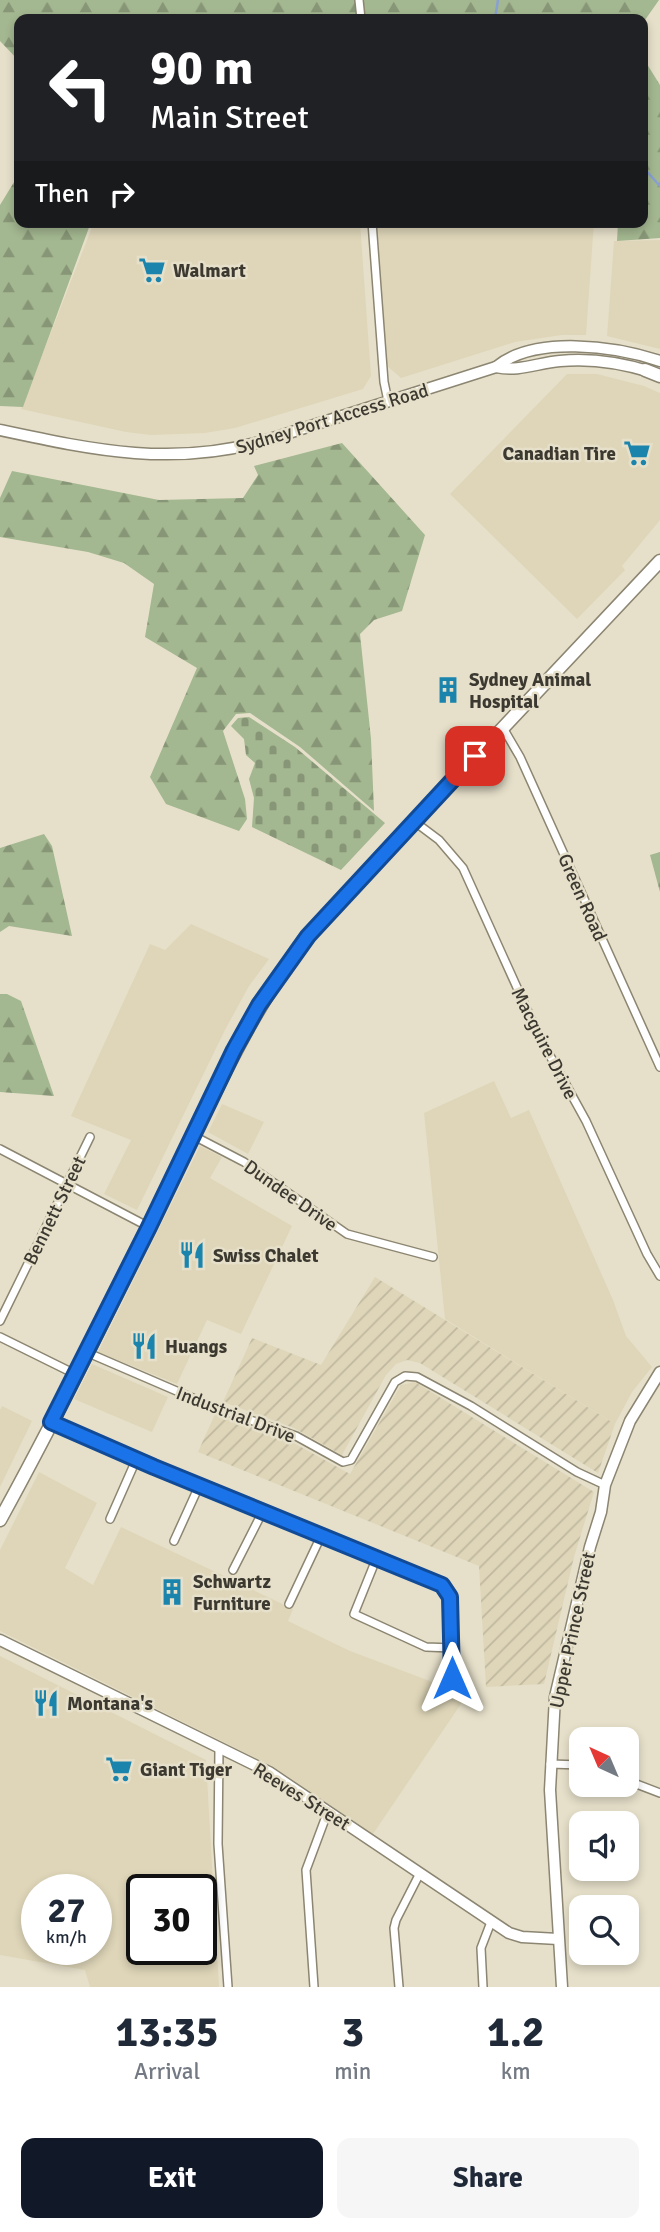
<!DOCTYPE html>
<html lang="en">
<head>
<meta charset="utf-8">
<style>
  :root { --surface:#fff; --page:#f6f6f7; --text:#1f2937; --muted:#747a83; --accent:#111827 }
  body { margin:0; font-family:Signika,sans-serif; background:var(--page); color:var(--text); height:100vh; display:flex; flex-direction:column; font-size:26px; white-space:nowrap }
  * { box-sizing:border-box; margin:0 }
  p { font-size:23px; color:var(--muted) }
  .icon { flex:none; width:38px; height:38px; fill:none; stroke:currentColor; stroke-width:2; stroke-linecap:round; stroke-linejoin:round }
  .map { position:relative; height:1987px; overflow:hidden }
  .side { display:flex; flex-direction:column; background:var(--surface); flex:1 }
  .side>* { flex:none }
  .banner { position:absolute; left:14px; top:14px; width:634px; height:214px; border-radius:14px; box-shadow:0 4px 10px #0003; background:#202124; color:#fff; overflow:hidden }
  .needle { width:46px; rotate:316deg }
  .fabs { position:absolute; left:569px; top:1727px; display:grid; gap:14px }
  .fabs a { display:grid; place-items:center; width:70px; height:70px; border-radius:14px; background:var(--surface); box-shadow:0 4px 10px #0003; font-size:35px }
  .speed { position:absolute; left:21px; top:1874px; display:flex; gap:14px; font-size:35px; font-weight:700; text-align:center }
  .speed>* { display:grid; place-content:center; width:91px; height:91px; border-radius:50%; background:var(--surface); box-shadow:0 4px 10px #0003; line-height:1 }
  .speed small { font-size:18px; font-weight:400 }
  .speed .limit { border:4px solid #111; border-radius:10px; background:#fff; color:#111 }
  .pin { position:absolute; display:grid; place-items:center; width:60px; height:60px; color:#fff; margin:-30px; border-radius:14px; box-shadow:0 4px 10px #0006 }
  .me { position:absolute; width:77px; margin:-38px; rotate:0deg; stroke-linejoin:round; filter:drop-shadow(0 0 5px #0008) }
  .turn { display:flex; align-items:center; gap:24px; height:147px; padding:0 21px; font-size:32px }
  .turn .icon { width:91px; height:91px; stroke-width:2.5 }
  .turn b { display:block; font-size:49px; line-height:60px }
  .then { display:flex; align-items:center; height:66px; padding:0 21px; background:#0003; gap:14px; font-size:26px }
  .eta { display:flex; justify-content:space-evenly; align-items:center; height:119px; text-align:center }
  .eta b { font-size:42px; font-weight:800; line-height:49px }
  .action { display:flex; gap:14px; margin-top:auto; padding:14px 21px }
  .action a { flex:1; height:80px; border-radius:14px; background:var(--accent); color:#fff; font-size:28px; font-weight:800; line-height:80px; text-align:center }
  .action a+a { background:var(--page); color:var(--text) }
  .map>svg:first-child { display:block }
  .built { fill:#dfd6b9; fill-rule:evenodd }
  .industrial { fill:url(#industrial-furrows) }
  .forest { fill:url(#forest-firs) }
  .cemetery { fill:url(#cemetery-stones) }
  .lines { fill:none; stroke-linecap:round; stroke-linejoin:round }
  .stream { stroke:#89a0d2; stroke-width:2.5 }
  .street-casing { stroke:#8b8571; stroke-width:10 }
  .secondary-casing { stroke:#8b8571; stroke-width:13 }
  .primary-casing { stroke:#8b8571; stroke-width:15 }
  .street { stroke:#fff; stroke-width:7 }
  .secondary { stroke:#fff; stroke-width:10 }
  .primary { stroke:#fff; stroke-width:12 }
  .route-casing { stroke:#114b97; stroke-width:18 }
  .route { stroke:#1a73e8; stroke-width:12 }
  .labels { text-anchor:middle; stroke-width:5; stroke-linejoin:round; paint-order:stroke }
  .poi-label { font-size:19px; font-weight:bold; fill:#3c3931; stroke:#e6e0ca; text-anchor:start }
  .street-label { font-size:19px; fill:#3c3931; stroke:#e6e0ca }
</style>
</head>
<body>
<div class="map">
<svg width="660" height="1987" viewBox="0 0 660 1987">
  <defs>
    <pattern id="industrial-furrows" width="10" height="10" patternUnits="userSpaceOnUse" patternTransform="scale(1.75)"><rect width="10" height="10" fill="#dfd6b9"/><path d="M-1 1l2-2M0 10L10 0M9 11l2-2" fill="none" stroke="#c0b8a0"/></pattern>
    <pattern id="forest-firs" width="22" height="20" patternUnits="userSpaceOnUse" patternTransform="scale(1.75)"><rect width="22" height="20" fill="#a3b790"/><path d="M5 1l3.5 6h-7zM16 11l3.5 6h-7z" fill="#869676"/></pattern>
    <pattern id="cemetery-stones" width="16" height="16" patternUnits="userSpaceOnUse" patternTransform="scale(1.75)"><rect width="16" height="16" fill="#a3b790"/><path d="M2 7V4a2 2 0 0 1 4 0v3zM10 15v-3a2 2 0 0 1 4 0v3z" fill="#869676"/></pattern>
  </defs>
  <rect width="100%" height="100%" fill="#e6e0ca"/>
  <g class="built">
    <polygon points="94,222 360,222 371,376 363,389 235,428 205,433 151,435 126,432 21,409"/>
    <polygon points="377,222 594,222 586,335 562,335 515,342 401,378 386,365"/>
    <polygon points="660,240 660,349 607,336 614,241"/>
    <polygon points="567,374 597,374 644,386 660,393 660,520 622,566 625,570 577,619 450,494"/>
    <polygon points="191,924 269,959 249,986 225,1030 137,1210 104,1194 131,1140 71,1116 150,944 165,950"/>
    <polygon points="494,1081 511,1118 529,1110 613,1300 626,1336 652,1367 632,1392 615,1424 445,1319 424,1113"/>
    <polygon points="222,1104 264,1122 248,1154 208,1132"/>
    <polygon points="200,1146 222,1157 210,1178 292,1226 241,1334 207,1320 177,1384 98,1352"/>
    <polygon points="92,1364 168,1397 152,1432 74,1399"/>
    <polygon points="2,1406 32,1421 0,1487 0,1410"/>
    <polygon points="39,1472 97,1503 65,1568 93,1585 121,1527 293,1609 288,1621 350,1651 467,1695 373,1834 274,1767 0,1631 0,1550"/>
    <path d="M 0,1656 L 206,1760 L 219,1987 L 90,1987 L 85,1970 L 0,1955 ZM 37,1890 L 96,1890 L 96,1950 L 37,1950 ZM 142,1890 L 201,1890 L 201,1950 L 142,1950 Z"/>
  </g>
  <g class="industrial">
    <polygon points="375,1277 615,1424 598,1473 420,1363 407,1360 396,1364 386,1375 342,1455 294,1428 223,1402 252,1338 321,1365"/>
    <polygon points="415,1382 594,1492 574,1557 544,1684 486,1687 479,1566 198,1452 215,1414 290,1441 350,1474 401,1385"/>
  </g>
  <g class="forest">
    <polygon points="0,0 659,0 645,20 642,32 642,19 19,19 19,61 0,41"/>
    <polygon points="642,56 660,85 660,238 617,241 618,222 642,222"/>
    <polygon points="19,174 19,222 91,222 23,407 0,406 0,205"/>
    <polygon points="342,443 425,535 402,611 374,620 360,634 371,739 374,811 300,747 250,713 236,714 223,731 245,799 247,819 239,831 166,804 150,777 197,668 145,637 154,584 124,563 88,552 0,537 0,498 12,471 159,500 243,498 258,475 254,466"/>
    <polygon points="44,834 52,846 72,936 9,926 0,932 0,848"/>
    <polygon points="660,852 660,892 650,855"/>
    <polygon points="0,994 7,994 21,1001 54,1096 0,1092"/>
  </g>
  <polygon class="cemetery" points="249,717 295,747 385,823 341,870 252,827 254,798 249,779 255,763 246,755 244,739 231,726 238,718"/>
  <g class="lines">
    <g class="stream">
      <polyline points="495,19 498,0"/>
      <polyline points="642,166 660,186"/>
    </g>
    <defs>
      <g id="street">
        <polyline points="359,0 361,19"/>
        <polyline points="372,222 384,382 388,401"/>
        <polyline points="503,728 520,757 660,1067"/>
        <polyline points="415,822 439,840 463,868 538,1034 586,1121 647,1254 660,1276"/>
        <polyline points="194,1136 244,1162 347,1234 433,1257"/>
        <polyline points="0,1149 149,1227"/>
        <polyline points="0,1321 90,1137"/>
        <polyline points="0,1337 75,1374"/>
        <polyline points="86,1352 216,1408 296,1436 343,1462 351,1460 395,1382 405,1376 417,1377 471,1406 577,1472 605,1485"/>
        <polyline points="51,1422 154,1467 442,1585 450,1597 452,1678"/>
        <polyline points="110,1519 136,1460"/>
        <polyline points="174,1541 199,1486"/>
        <polyline points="377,1557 354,1614 426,1647 452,1648"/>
        <polyline points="233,1570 263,1511"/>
        <polyline points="289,1604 322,1534"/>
        <polyline points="219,1749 218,1844 228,1987"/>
        <polyline points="550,1764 581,1765"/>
        <polyline points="626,1780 660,1793"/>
        <polyline points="314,1987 306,1870 328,1811"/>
        <polyline points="399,1987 394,1928 396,1920 420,1873"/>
        <polyline points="483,1987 481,1948 491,1922"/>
      </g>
      <g id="secondary">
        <path d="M 496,367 C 519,372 537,363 560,361 C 591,358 622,363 651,372"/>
        <path d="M 0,430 C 93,450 176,468 270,439 L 496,367 C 535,335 615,346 660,361"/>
        <polyline points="0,1640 269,1772 509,1933 522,1937 558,1939"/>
        <polyline points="562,1987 550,1790 555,1697 590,1547 601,1512 605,1485 630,1421 660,1372"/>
      </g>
      <g id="primary">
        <polyline points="645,370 660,376"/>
        <path d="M 0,1520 C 61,1409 118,1292 173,1178 C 218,1087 257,994 325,917 L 660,561"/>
      </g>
    </defs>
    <use href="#street" class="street-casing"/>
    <use href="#secondary" class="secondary-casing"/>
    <use href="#primary" class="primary-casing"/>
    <use href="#street" class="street"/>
    <use href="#secondary" class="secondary"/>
    <use href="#primary" class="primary"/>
  </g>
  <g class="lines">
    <defs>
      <polyline id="route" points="452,1678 450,1597 442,1585 154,1467 51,1422 149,1227 234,1050 259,1005 308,936 475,756"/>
    </defs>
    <use href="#route" class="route-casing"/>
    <use href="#route" class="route"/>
  </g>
  <defs>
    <symbol id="supermarket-bare" viewBox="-9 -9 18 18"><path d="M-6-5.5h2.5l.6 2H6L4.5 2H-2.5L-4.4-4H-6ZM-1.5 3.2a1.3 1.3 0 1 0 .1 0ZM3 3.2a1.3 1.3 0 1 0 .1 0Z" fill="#1a84ad" stroke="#e6e0ca" stroke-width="2.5" paint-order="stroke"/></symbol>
    <symbol id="building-bare" viewBox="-9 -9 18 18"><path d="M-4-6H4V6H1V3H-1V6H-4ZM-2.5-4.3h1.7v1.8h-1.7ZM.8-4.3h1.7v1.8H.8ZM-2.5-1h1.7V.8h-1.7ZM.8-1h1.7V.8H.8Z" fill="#1a84ad" stroke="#e6e0ca" stroke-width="2.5" paint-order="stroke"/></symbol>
    <symbol id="restaurant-bare" viewBox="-9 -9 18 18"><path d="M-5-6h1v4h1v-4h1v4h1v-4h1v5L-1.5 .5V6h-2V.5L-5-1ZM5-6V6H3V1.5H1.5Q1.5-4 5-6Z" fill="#1a84ad" stroke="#e6e0ca" stroke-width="2.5" paint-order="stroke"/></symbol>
  </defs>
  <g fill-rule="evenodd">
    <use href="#supermarket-bare" x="133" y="251" width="38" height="38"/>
    <use href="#supermarket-bare" x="618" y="434" width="38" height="38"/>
    <use href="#building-bare" x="429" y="671" width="38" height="38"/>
    <use href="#restaurant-bare" x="173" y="1236" width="38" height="38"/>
    <use href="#restaurant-bare" x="125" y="1327" width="38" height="38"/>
    <use href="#building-bare" x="153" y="1573" width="38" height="38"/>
    <use href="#restaurant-bare" x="27" y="1684" width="38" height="38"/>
    <use href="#supermarket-bare" x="100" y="1750" width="38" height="38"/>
  </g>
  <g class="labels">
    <g class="poi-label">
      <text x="173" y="277">Walmart</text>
      <text x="616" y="460" text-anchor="end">Canadian Tire</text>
      <text x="469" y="686">Sydney Animal<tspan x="469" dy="22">Hospital</tspan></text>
      <text x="213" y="1262">Swiss Chalet</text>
      <text x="165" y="1353">Huangs</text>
      <text x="193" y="1588">Schwartz<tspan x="193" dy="22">Furniture</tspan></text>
      <text x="67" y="1710">Montana's</text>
      <text x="140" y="1776">Giant Tiger</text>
    </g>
    <g class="street-label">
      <text transform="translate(332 418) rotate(-17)" y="7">Sydney Port Access Road</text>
      <text transform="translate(583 897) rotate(66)" y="7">Green Road</text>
      <text transform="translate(545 1043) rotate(63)" y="7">Macguire Drive</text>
      <text transform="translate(291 1195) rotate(35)" y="7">Dundee Drive</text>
      <text transform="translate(54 1210) rotate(-64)" y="7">Bennett Street</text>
      <text transform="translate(236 1414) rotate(21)" y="7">Industrial Drive</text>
      <text transform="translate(572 1630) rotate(-78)" y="7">Upper Prince Street</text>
      <text transform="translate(302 1796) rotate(32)" y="7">Reeves Street</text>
    </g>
  </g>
</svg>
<div class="fabs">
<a><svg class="needle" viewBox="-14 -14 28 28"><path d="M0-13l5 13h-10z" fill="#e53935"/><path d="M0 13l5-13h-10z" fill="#747a83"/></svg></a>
<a><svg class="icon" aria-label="sound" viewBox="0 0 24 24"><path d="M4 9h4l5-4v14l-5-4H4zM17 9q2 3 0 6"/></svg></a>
<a><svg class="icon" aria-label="search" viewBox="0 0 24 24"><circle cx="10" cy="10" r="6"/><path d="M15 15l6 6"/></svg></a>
</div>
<div class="speed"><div>27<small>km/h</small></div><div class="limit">30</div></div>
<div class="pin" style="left:475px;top:756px;background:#d93025"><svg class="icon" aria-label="arrive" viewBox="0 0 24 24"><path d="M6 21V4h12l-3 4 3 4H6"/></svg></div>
<svg class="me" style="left:452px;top:1678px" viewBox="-20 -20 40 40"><path d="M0-17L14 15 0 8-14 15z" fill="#1a73e8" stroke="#fff" stroke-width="4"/></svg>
<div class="banner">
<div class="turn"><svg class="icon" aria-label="left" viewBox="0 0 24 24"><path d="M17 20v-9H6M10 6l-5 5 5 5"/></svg><div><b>90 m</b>Main Street</div></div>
<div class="then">Then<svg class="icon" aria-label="right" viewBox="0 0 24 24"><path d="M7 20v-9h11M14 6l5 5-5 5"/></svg></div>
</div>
</div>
<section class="side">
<div class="eta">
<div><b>13:35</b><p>Arrival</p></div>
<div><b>3</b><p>min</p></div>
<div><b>1.2</b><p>km</p></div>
</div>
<div class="action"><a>Exit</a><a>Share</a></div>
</section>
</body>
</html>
